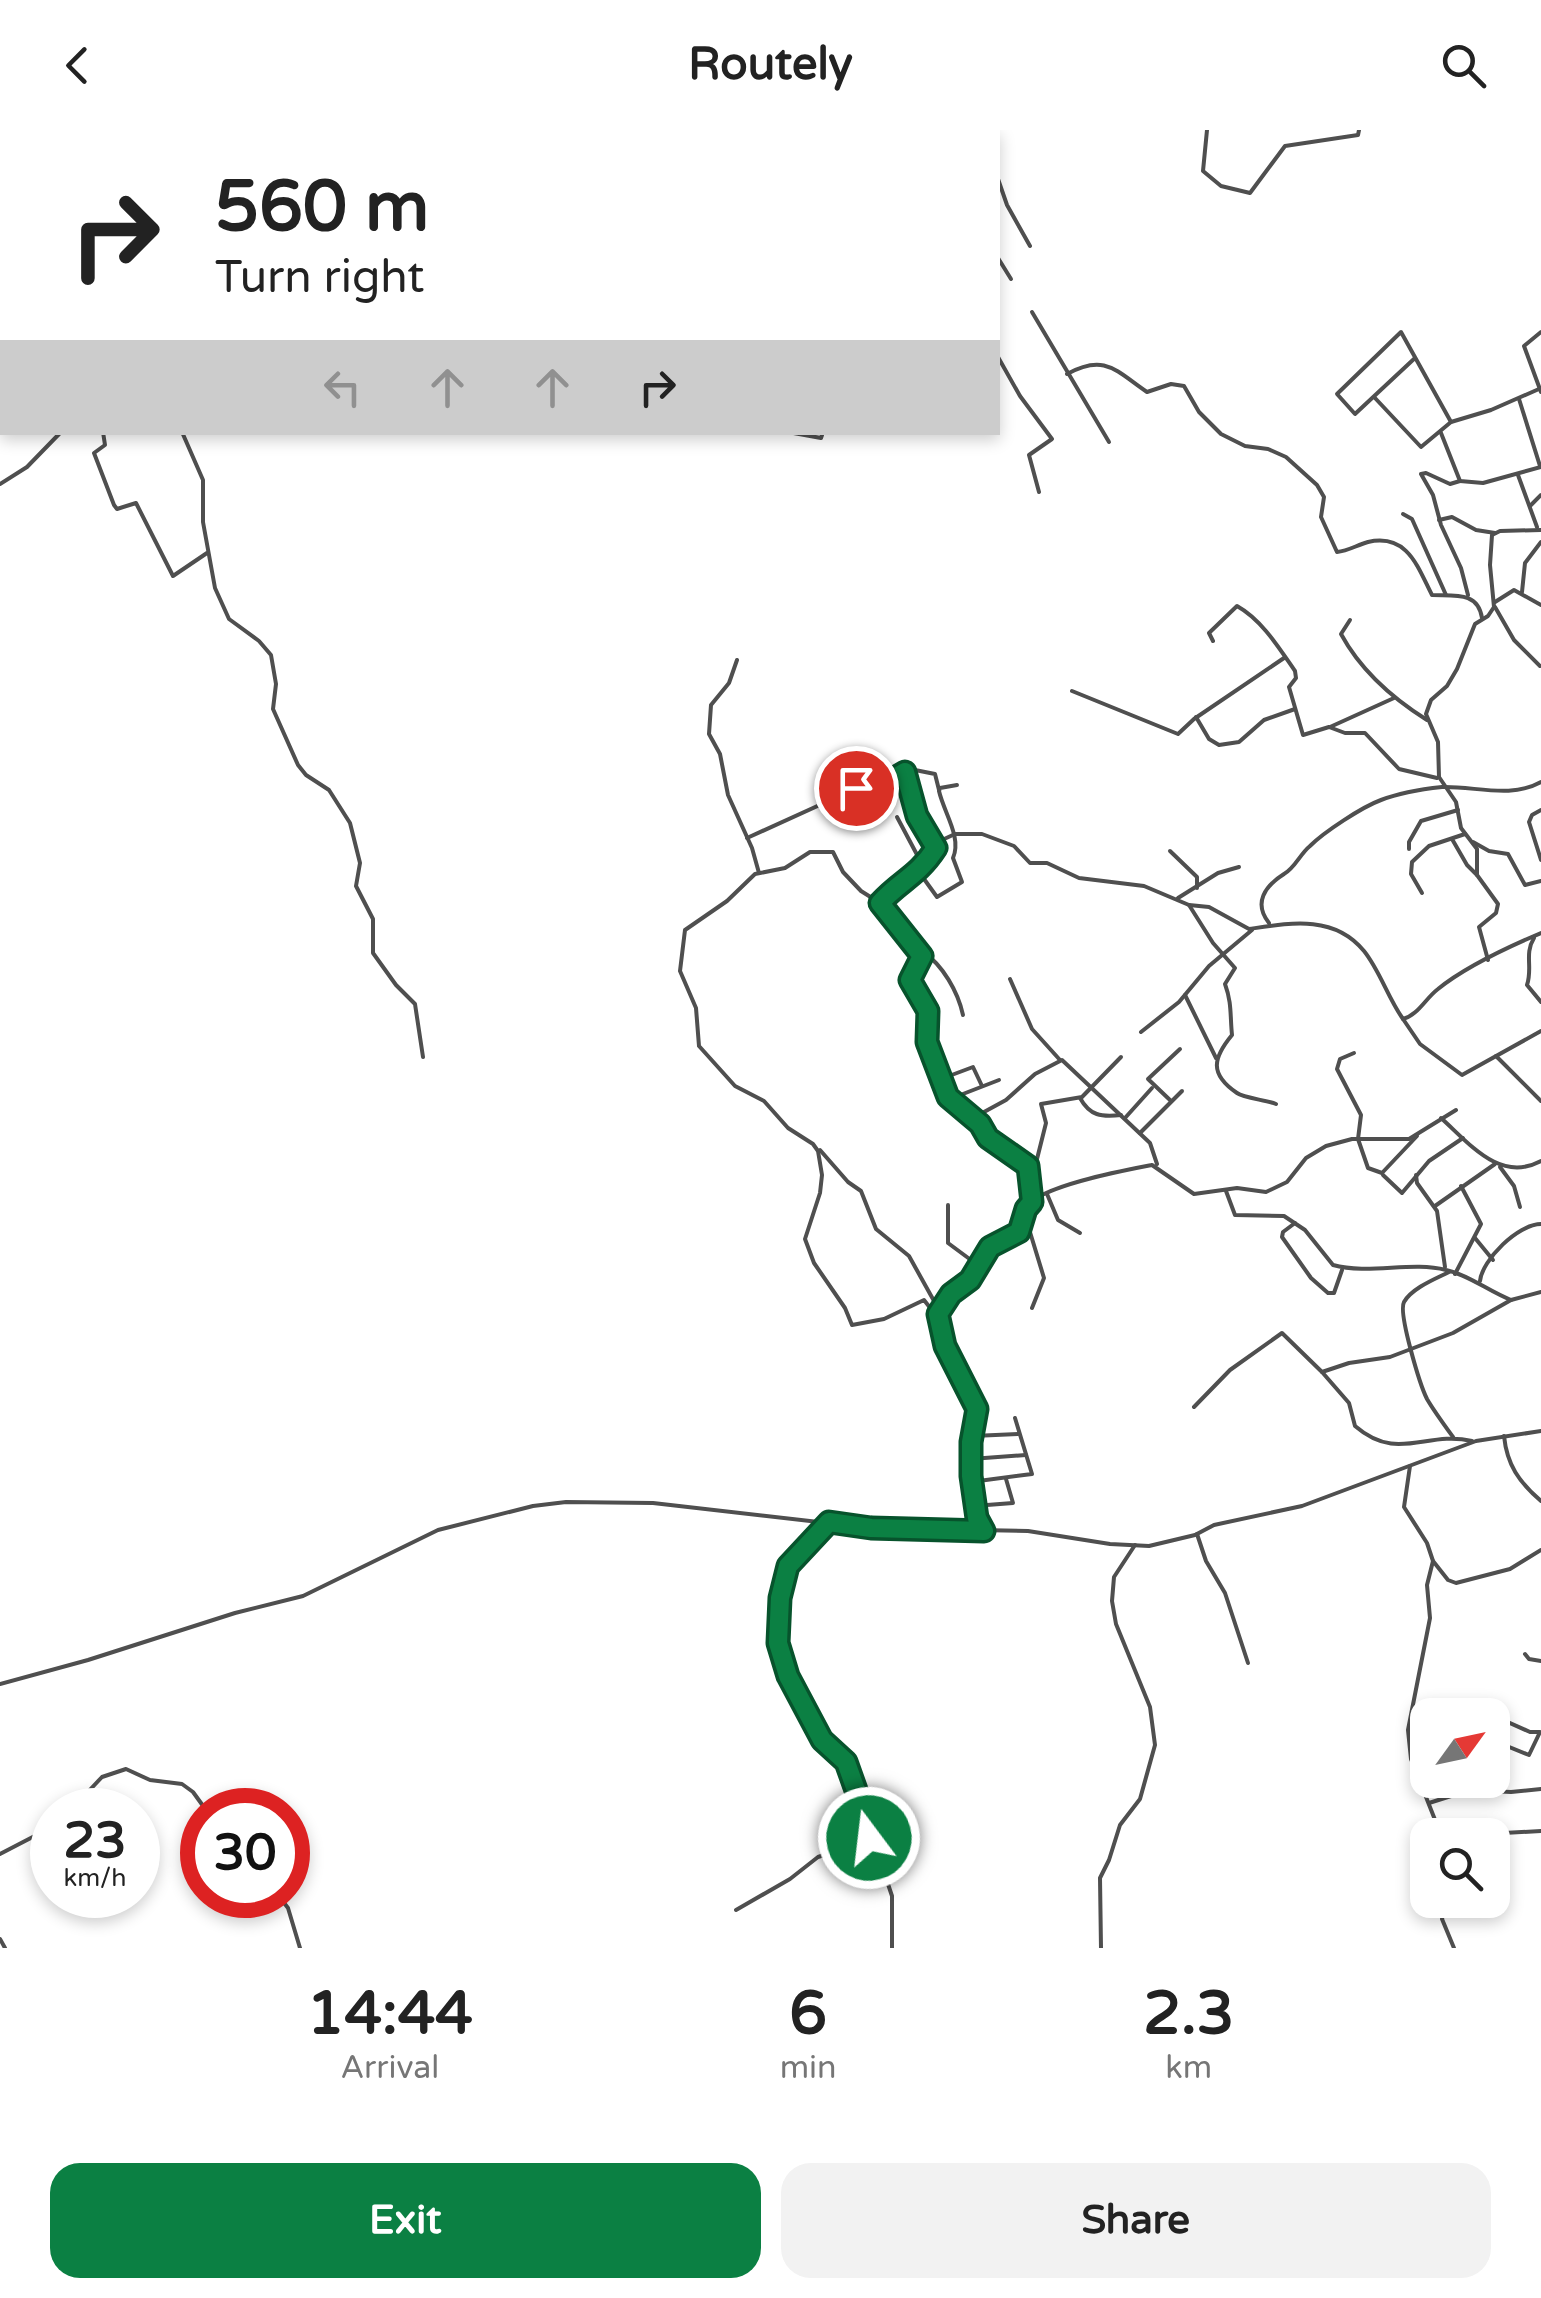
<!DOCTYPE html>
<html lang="en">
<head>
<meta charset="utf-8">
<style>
  :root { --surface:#fff; --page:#f2f2f2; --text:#222; --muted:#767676; --accent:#0b8043 }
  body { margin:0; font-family:"Varela Round",sans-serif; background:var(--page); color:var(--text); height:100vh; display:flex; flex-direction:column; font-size:38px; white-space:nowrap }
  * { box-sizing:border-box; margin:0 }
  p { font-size:32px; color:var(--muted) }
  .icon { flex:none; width:55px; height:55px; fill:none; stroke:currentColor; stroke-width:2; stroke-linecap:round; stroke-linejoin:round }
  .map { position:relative; height:1818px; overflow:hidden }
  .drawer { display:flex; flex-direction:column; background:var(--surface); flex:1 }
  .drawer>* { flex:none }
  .top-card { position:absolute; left:0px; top:0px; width:1000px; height:305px; box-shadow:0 5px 15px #0003; background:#fff; color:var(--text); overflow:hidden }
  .needle { width:65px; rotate:57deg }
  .fabs { position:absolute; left:1410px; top:1568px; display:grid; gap:20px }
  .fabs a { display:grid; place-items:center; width:100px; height:100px; border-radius:20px; background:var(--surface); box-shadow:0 5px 15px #0003; font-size:50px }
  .speed { position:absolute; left:30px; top:1658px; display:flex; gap:20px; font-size:50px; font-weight:700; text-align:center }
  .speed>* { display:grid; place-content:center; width:130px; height:130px; border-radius:50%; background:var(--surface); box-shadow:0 5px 15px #0003; line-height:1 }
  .speed small { font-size:25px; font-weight:400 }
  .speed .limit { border:15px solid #d22; background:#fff; color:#111 }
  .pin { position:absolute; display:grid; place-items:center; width:85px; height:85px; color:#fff; margin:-42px; border:5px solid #fff; border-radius:50%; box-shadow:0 2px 10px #0007 }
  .me { position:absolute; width:110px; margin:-55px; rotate:345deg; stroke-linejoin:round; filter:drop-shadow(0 0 8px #0008) }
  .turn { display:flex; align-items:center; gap:35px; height:210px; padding:0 50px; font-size:45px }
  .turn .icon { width:130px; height:130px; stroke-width:2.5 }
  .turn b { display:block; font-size:70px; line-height:85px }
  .lanes { display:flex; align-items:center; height:95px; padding:0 50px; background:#0003; justify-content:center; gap:50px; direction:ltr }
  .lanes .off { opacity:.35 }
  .eta { display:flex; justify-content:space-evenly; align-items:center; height:170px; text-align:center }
  .eta b { font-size:60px; font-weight:700; line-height:70px }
  .primary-button { display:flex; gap:20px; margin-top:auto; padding:20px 50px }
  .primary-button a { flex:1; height:115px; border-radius:30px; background:var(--accent); color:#fff; font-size:40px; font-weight:700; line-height:115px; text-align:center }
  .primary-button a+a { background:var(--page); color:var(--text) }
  header { display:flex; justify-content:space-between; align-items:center; height:130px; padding:0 50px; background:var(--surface); font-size:45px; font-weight:700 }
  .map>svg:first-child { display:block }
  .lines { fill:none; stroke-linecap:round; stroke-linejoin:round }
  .minor { stroke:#4f4f4f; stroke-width:4 }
  .route-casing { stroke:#07532c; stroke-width:25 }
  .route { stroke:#0b8043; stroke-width:18 }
</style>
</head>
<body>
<header><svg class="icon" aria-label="back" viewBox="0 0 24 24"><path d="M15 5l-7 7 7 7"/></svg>Routely<svg class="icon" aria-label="search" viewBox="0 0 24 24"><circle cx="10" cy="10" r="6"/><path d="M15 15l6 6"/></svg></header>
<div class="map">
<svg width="1541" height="1818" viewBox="0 0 1541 1818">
  <rect width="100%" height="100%" fill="#fff"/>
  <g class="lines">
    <g class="minor">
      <polyline points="579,0 581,2"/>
      <polyline points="636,0 637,2"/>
      <polyline points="718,0 719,2"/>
      <polyline points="757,0 758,2"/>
      <polyline points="890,0 891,2"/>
      <polyline points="977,0 979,2"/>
      <polyline points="1207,0 1203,41 1221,56 1250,63 1285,16 1358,5 1359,0"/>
      <polyline points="283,2 284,0"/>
      <polyline points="331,2 342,2"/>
      <polyline points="818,2 826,0"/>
      <polyline points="998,49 1007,75 1030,116"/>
      <polyline points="998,128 1011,149"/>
      <polyline points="1032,182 1109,312"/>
      <polyline points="1541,202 1524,216 1541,262"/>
      <polyline points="998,227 1020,266 1052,309 1029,325 1039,362"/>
      <polyline points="1415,228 1355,284 1337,264 1401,202 1451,292"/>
      <path d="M 1067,244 C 1105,223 1116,241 1147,262 L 1171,254 L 1184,256 L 1199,282 L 1221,304 L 1245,316 L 1268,319 L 1286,327 L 1317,355 L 1324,367 L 1321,387 L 1337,422 C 1348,421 1357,415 1368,412 C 1408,403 1418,438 1432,465 C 1454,466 1478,461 1482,488"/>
      <polyline points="1375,268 1421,317 1451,292 1491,280 1539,259"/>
      <polyline points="1519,269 1540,336"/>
      <polyline points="103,302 105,315 94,323 114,375 117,379 136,373 173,446 207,423"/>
      <polyline points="182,302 203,350 203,392 215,458 229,489 259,511 271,525 276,554 273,579 298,635 306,645 329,660 350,693 360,733 356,756 373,789 373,823 396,855 415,874 423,927"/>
      <polyline points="788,302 821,308 823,302"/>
      <polyline points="867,303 867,302"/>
      <polyline points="1441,303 1460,351 1483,353 1541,337"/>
      <polyline points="1518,345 1537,397"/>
      <polyline points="1460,351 1450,354 1426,343 1421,344 1433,365 1441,395 1461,438 1468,465"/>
      <polyline points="0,354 27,337 61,302"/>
      <polyline points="1531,375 1541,365"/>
      <polyline points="1403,384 1412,389 1446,465"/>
      <polyline points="1439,390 1452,387 1476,400 1495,403"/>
      <polyline points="1522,462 1525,433 1541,412"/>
      <polyline points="1495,472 1514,460 1541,475"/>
      <polyline points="1495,477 1514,510 1540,536"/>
      <path d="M 1350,490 L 1341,504 C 1361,541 1392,568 1427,590"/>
      <path d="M 1213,511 L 1209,503 L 1237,476 C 1262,490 1279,518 1295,541 L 1296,548 L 1289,557 L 1303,605 L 1329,597 L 1345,603 L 1365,603 L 1399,639 L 1437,648"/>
      <polyline points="737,530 729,553 711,575 709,604 720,624 728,665 752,718 759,743"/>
      <polyline points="1072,561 1178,604 1194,589 1284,528"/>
      <polyline points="1196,587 1209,609 1219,615 1239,612 1264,590 1295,579"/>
      <polyline points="1330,597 1394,568"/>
      <polyline points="909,634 910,639 935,644 939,660"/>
      <polyline points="906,644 919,691 936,718"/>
      <polyline points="1541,680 1532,685 1529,692 1541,730"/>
      <polyline points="897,687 923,736"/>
      <polyline points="747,708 857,658 888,653 910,639"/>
      <polyline points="1452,709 1467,735 1477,745"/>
      <polyline points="1473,712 1489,721 1508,724 1525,755 1541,751"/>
      <polyline points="1409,719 1409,712 1421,691 1458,680"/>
      <polyline points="1170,721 1197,747 1197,758"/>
      <path d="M 919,742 L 937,767 L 962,752 L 953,728 C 962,707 944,683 939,661 L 940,658 L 957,655"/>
      <polyline points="1422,763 1411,744 1412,732 1429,716 1465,704"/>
      <polyline points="1178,768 1218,743 1239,737"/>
      <path d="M 880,773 L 896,756 L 915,745 L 942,710 L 955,704 L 982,704 L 1014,716 L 1030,733 L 1047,733 L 1079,748 L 1144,756 L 1189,775 L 1209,777 L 1249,799 C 1289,793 1334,784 1364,821 C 1380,841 1388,868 1403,889 C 1418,885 1425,869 1438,859 C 1465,837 1508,817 1541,803"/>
      <path d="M 1189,775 L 1213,813 L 1235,838 L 1225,854 C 1232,873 1230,886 1232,905 C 1213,928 1209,944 1237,963 C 1244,968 1266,970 1276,974"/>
      <path d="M 1269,793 C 1253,773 1265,756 1284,744 C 1295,738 1300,724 1310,716 C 1324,702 1362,677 1381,670 C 1399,663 1423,659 1442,657 C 1475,656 1511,669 1541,652"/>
      <path d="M 1534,808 C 1524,824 1533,838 1527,855 L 1541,872"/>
      <path d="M 922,821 C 943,835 958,862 963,885"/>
      <polyline points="1488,830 1479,797 1496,783 1498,774 1477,745 1477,719 1461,698 1456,672 1439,647 1438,612 1426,584 1431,570 1447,556 1457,539 1475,494 1488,486 1494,477 1490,435 1492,405 1500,401 1541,400"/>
      <polyline points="1010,849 1032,899 1060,930"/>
      <polyline points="1185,865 1216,928"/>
      <polyline points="1403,889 1420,914 1462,945 1541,901"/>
      <polyline points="1141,902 1179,872 1209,836 1252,800"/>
      <polyline points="1354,923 1340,929 1337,939 1361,985 1358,1009 1368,1038 1382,1043 1417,1006"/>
      <polyline points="1496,926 1541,971"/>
      <polyline points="941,949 973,937 982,956"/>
      <path d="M 1080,968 C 1090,986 1101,987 1121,985"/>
      <polyline points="950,969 999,950"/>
      <polyline points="1171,971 1148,949 1180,919"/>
      <polyline points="973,988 1006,970 1035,944 1062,930 1150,1013 1157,1034"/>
      <polyline points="1125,988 1152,958"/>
      <path d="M 1441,988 C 1470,1014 1500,1053 1541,1031"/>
      <polyline points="1140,1003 1182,961"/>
      <polyline points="820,1020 848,1052 861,1061 876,1099 909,1126 939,1180"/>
      <polyline points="1500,1037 1514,1056 1520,1077"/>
      <polyline points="1030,1041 1037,1029 1046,993 1041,974 1082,967 1121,927"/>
      <polyline points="1383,1045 1402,1063 1429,1031 1463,1008"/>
      <polyline points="1416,1045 1417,1053 1437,1081 1445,1137"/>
      <path d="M 1226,1061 L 1235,1085 L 1284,1086 L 1305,1100 L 1333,1135 C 1369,1145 1411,1131 1446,1140 C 1469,1145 1488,1161 1511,1170"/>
      <polyline points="1047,1064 1058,1090 1080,1103"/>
      <polyline points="948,1075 948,1113 979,1136"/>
      <polyline points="1435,1076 1495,1034"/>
      <polyline points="1026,1089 1044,1148 1032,1178"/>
      <polyline points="1295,1093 1283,1102 1282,1107 1311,1148 1328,1163 1334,1163 1342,1140"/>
      <polyline points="1475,1108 1493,1130"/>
      <path d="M 1449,1142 C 1435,1149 1412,1158 1404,1172 C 1398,1183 1420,1255 1427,1269 C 1434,1281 1445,1296 1453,1307"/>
      <polyline points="1455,1144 1481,1094 1461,1056"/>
      <path d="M 1480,1151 C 1482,1130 1518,1094 1541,1094"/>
      <polyline points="938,1188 924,1170 884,1189 852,1195 845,1178 814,1133 805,1109 820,1063 822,1045 818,1021 813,1014 788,998 764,971 735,956 699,916 696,878 680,841 685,800 727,771 755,744 785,738 810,722 833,722 843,742 861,761 880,773 923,826 910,850 928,881 928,917 948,967 980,993 988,1008 1028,1036 1032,1072"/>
      <path d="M 1322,1242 L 1349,1273 L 1355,1296 C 1398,1333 1426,1300 1472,1311"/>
      <polyline points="1194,1277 1230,1240 1282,1203 1322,1242 1349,1233 1390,1227 1453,1203 1511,1170 1541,1162"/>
      <polyline points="973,1306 1018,1304"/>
      <path d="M 1504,1306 C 1507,1335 1519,1352 1541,1371"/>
      <polyline points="971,1329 1026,1325"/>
      <polyline points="1410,1336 1404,1377 1427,1413 1433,1431 1427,1455 1430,1488 1408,1600 1411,1629 1441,1705"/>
      <polyline points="971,1352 1032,1344 1015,1288"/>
      <polyline points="974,1376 1013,1373 1006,1349"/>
      <polyline points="827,1394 787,1438 781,1468 778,1512 788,1546 822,1610 841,1624 848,1635 892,1766 892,1818"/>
      <path d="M 984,1401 L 977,1388 L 971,1346 L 971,1312 L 977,1279 L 945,1216 L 938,1183 L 951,1165 L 973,1145 L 989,1118 L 1021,1100 C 1023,1093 1023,1083 1027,1077 C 1039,1056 1126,1040 1152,1035 L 1194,1064 L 1237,1058 L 1266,1062 L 1287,1052 L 1306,1028 L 1326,1016 L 1352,1009 L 1409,1009 L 1456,980"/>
      <polyline points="1197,1404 1206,1431 1225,1463 1248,1533"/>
      <polyline points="1433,1431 1448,1450 1456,1453 1510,1439 1541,1420"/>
      <polyline points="1525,1524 1529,1529 1541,1531"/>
      <polyline points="0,1554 88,1530 235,1483 303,1466 438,1400 533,1376 566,1372 653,1373 871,1398 1028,1401 1110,1414 1149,1416 1195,1405 1214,1395 1302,1376 1476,1311 1541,1301"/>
      <polyline points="1461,1575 1492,1585"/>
      <polyline points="1492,1585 1530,1602 1539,1602"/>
      <polyline points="1492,1610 1529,1625 1540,1602"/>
      <polyline points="1429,1673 1470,1660 1511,1662 1541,1659"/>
      <polyline points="71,1680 102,1647 126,1639 150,1650 182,1654 193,1662 206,1680"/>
      <polyline points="1468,1705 1541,1701"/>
      <polyline points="0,1724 52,1697"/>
      <polyline points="278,1765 288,1778 300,1818"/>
      <polyline points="1447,1770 1442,1789 1454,1818"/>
      <polyline points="736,1780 790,1749 818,1727 857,1714 872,1705"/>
      <polyline points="0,1809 5,1818"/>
      <polyline points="1101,1818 1100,1748 1109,1730 1120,1695 1140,1669 1155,1615 1150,1577 1116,1494 1112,1471 1114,1447 1135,1415"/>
    </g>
  </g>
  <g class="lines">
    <defs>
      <path id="route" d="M 856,658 L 888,652 L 905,642 L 917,686 L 936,718 C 917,747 901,750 880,773 L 922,826 L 910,850 L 928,881 L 927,912 L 948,967 L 980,994 L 988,1008 L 1028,1036 L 1032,1072 L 1026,1079 L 1019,1102 L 990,1117 L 970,1150 L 951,1164 L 938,1184 L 945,1216 L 977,1279 L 971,1312 L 971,1346 L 977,1388 L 984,1401 L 871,1398 L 829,1392 L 788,1436 L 780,1468 L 778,1513 L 788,1546 L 822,1610 L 846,1632 L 872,1705 L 869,1708"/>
    </defs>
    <use href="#route" class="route-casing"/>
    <use href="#route" class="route"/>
  </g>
</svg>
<div class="fabs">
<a><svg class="needle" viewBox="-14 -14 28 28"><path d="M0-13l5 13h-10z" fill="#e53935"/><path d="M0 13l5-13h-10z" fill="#767676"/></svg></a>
<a><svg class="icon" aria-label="search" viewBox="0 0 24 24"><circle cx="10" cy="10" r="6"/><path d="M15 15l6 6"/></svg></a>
</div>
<div class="speed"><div>23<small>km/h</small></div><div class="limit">30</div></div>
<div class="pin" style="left:856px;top:658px;background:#d93025"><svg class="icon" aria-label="arrive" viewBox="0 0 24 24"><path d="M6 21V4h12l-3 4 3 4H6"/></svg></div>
<svg class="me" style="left:869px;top:1708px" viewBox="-20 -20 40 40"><circle r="17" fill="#0b8043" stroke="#fff" stroke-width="3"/><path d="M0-11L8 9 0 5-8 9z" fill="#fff"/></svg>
<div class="top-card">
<div class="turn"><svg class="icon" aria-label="right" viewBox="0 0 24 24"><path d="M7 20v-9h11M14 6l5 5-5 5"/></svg><div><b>560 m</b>Turn right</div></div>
<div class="lanes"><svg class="icon off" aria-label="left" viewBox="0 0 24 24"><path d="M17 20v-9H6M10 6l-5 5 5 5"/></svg><svg class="icon off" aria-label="ahead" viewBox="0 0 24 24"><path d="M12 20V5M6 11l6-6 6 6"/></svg><svg class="icon off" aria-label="ahead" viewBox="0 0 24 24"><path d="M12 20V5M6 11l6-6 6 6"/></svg><svg class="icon" aria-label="right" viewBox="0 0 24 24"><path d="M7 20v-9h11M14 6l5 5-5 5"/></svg></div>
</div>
</div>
<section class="drawer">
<div class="eta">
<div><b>14:44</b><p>Arrival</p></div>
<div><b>6</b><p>min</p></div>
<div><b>2.3</b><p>km</p></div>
</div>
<div class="primary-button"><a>Exit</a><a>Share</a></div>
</section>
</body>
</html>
